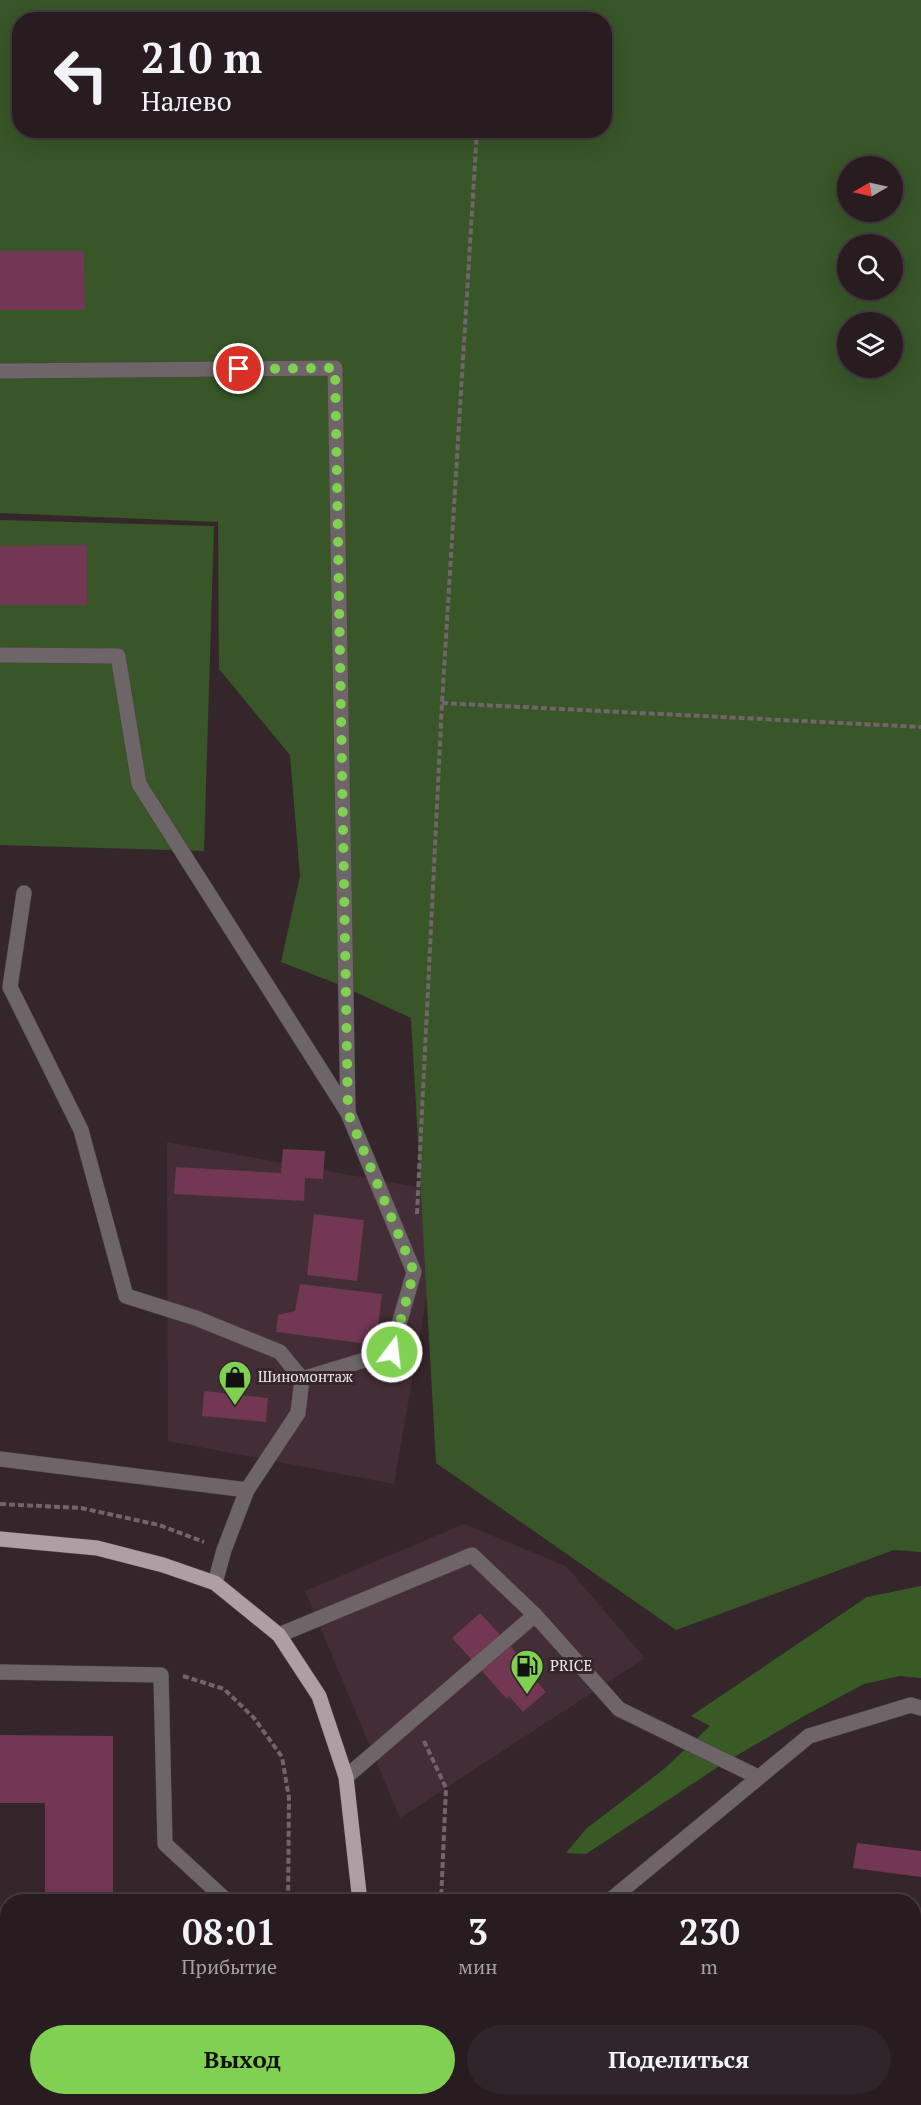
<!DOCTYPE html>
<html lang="ru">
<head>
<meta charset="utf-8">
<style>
  :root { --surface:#281c21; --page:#30252a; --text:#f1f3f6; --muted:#a5a1a5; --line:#443a3f; --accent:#80d051 }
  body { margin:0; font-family:"PT Serif",serif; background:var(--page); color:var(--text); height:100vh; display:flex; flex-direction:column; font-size:22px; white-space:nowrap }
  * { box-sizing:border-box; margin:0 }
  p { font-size:20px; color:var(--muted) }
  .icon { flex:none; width:33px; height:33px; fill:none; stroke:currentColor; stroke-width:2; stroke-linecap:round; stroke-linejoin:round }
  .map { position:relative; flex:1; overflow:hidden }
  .side { position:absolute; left:0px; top:1894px; width:921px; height:212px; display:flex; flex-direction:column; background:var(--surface); border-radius:24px 24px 0 0; box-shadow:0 6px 24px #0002,0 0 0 2px var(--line) }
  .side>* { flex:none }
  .banner { position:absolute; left:12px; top:12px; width:600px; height:126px; border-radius:24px; box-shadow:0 6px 24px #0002,0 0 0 2px var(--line); background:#281c21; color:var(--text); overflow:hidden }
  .needle { width:39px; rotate:261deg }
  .buttons { position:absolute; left:837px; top:156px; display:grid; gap:12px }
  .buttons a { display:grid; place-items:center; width:66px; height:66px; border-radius:50%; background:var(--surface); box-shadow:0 6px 24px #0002,0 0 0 2px var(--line); font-size:30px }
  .pin { position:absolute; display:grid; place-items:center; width:51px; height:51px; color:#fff; margin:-26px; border:3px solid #fff; border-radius:50%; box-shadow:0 2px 6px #0007 }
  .me { position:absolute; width:66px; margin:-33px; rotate:15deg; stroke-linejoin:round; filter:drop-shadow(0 0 4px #0008) }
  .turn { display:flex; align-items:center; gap:21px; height:126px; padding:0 30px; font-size:27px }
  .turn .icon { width:78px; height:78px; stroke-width:2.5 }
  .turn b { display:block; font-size:42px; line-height:51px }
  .eta { display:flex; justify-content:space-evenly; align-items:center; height:102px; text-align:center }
  .eta b { font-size:36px; font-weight:700; line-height:42px }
  .primary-button { display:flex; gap:12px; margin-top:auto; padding:12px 30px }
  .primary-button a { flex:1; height:69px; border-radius:36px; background:var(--accent); color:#111; font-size:24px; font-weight:700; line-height:69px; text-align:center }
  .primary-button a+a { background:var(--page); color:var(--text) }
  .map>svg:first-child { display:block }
  .built { fill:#432d36 }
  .green { fill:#385628; fill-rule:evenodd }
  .forest { fill:#385b25 }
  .building { fill:#723753 }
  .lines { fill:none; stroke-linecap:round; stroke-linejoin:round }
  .minor-casing { stroke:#4f4147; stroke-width:16 }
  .major-casing { stroke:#4f4147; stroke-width:16 }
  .path { stroke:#72646a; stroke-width:4; stroke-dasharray:6 3; stroke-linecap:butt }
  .minor { stroke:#6d6568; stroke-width:15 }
  .major { stroke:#af9ea4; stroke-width:15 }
  .route { stroke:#80d051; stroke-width:10; stroke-dasharray:0 18 }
  .labels { text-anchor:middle; stroke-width:6; stroke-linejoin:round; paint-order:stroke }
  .poi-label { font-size:15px; fill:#f2e8ec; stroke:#35262c; text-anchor:start }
</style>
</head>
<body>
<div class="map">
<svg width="921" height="2105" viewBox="0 0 921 2105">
  <rect width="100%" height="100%" fill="#35262c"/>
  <g class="built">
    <polygon points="167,1142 445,1192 394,1484 168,1441"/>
    <polygon points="464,1524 566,1566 645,1658 400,1818 305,1591"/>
  </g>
  <g class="green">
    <path d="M 0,0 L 921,0 L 921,1552 L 894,1550 L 676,1630 L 436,1463 L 411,1018 L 340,985 L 281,962 L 300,876 L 290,755 L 219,669 L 218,522 L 0,513 ZM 20,20 L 604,20 L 604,130 L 20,130 ZM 848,166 L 892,166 L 892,212 L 848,212 ZM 848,244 L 892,244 L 892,290 L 848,290 ZM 848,322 L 892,322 L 892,368 L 848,368 Z"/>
    <polygon points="0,520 214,526 204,851 0,845"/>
  </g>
  <polygon class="forest" points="921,1586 921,1678 900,1676 864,1684 804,1716 724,1763 586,1854 566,1853 586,1829 664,1769 710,1726 691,1716 867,1597"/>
  <g class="building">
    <polygon points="0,251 84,251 85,310 0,310"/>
    <polygon points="87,545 87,605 0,605 0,546"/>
    <polygon points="283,1149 325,1151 323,1179 305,1178 304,1201 174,1194 176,1167 281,1173"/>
    <polygon points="314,1214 364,1220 357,1281 307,1275"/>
    <polygon points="300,1284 382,1294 376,1345 276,1332 278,1315 295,1311"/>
    <polygon points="204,1391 268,1398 266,1422 202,1416"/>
    <polygon points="480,1613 535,1673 532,1676 546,1692 523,1712 509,1696 507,1699 452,1638"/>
    <polygon points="0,1735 113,1736 113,1902 45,1902 45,1803 0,1803"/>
    <polygon points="857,1843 921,1851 921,1877 853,1868"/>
    <rect x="916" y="1968" width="5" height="58"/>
    <rect x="112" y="2098" width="61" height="7"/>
    <polygon points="587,2098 694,2098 687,2105 581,2105"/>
  </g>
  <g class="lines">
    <defs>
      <g id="minor">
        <polyline points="0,371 335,368 348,1113"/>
        <polyline points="0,655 118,656 139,784 348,1113 414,1272 391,1352 302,1379"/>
        <polyline points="24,893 10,987 81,1130 126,1296 196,1318 280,1352 302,1379 298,1413 247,1490"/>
        <polyline points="0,1459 247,1490 224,1550 215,1583"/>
        <polyline points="535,1615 619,1709 758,1777"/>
        <polyline points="279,1635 472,1555 535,1615 346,1777"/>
        <polyline points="0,1672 161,1675 165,1844 228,1902"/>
        <polyline points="608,1902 809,1736 911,1705 921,1708"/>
        <polyline points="914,1917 921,1917"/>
        <polyline points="0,2002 8,2005"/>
        <polyline points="914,2060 921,2060"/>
        <polyline points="42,2098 42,2105"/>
        <polyline points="232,2098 232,2105"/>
        <polyline points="461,2098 461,2105"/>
        <polyline points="861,2098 861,2105"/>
        <polyline points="194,2105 194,2098"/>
        <polyline points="747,2105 752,2098"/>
      </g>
      <g id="major">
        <polyline points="0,1539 97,1548 163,1565 215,1583 279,1635 319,1696 346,1777 360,1902"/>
        <polyline points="362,2098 362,2105"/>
      </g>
    </defs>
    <use href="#minor" class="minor-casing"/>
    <use href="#major" class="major-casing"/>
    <g class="path">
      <polyline points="442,703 921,727"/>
      <polyline points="417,1214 442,703 477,130"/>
      <polyline points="0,1504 81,1508 159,1525 204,1542"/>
      <polyline points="183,1676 224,1689 254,1718 282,1757 289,1798 288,1902"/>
      <polyline points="424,1741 446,1788 441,1902"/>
      <polyline points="286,2105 286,2098"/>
    </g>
    <use href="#minor" class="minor"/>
    <use href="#major" class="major"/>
  </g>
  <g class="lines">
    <polyline class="route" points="239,369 335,368 348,1113 414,1272 392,1352"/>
  </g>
  <defs>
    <symbol id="shop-pin" viewBox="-11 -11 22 30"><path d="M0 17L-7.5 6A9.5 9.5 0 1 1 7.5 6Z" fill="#80d051" stroke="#35262c"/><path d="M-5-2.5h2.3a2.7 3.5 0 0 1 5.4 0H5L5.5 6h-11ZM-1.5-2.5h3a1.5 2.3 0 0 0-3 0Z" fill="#111"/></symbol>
    <symbol id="fuel-pin" viewBox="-11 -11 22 30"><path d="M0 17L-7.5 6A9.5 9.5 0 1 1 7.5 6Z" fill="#80d051" stroke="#35262c"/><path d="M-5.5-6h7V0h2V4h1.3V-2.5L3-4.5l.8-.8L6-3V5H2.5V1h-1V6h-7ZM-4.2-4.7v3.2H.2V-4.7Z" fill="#111"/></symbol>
  </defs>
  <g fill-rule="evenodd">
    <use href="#shop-pin" x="216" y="1358" width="38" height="52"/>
    <use href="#fuel-pin" x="508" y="1647" width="38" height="52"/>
  </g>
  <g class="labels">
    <g class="poi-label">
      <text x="258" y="1382">Шиномонтаж</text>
      <text x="550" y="1671">PRICE</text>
    </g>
  </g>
</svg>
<div class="buttons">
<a><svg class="needle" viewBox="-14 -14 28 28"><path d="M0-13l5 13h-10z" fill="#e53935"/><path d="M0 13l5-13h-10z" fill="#a5a1a5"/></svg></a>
<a><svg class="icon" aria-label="search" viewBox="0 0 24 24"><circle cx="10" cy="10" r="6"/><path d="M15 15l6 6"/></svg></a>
<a><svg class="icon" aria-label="layers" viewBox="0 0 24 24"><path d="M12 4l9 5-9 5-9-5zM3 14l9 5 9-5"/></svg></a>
</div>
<div class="pin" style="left:239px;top:369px;background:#d93025"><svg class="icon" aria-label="arrive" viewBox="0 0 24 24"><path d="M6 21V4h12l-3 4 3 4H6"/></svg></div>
<svg class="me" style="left:392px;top:1352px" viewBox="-20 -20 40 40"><circle r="17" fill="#80d051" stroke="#fff" stroke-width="3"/><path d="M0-11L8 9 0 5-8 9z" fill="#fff"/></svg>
<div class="banner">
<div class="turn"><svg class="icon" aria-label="left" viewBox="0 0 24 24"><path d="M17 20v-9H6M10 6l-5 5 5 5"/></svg><div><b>210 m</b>Налево</div></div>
</div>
<section class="side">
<div class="eta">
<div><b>08:01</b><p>Прибытие</p></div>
<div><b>3</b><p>мин</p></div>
<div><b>230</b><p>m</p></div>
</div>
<div class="primary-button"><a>Выход</a><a>Поделиться</a></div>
</section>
</div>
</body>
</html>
